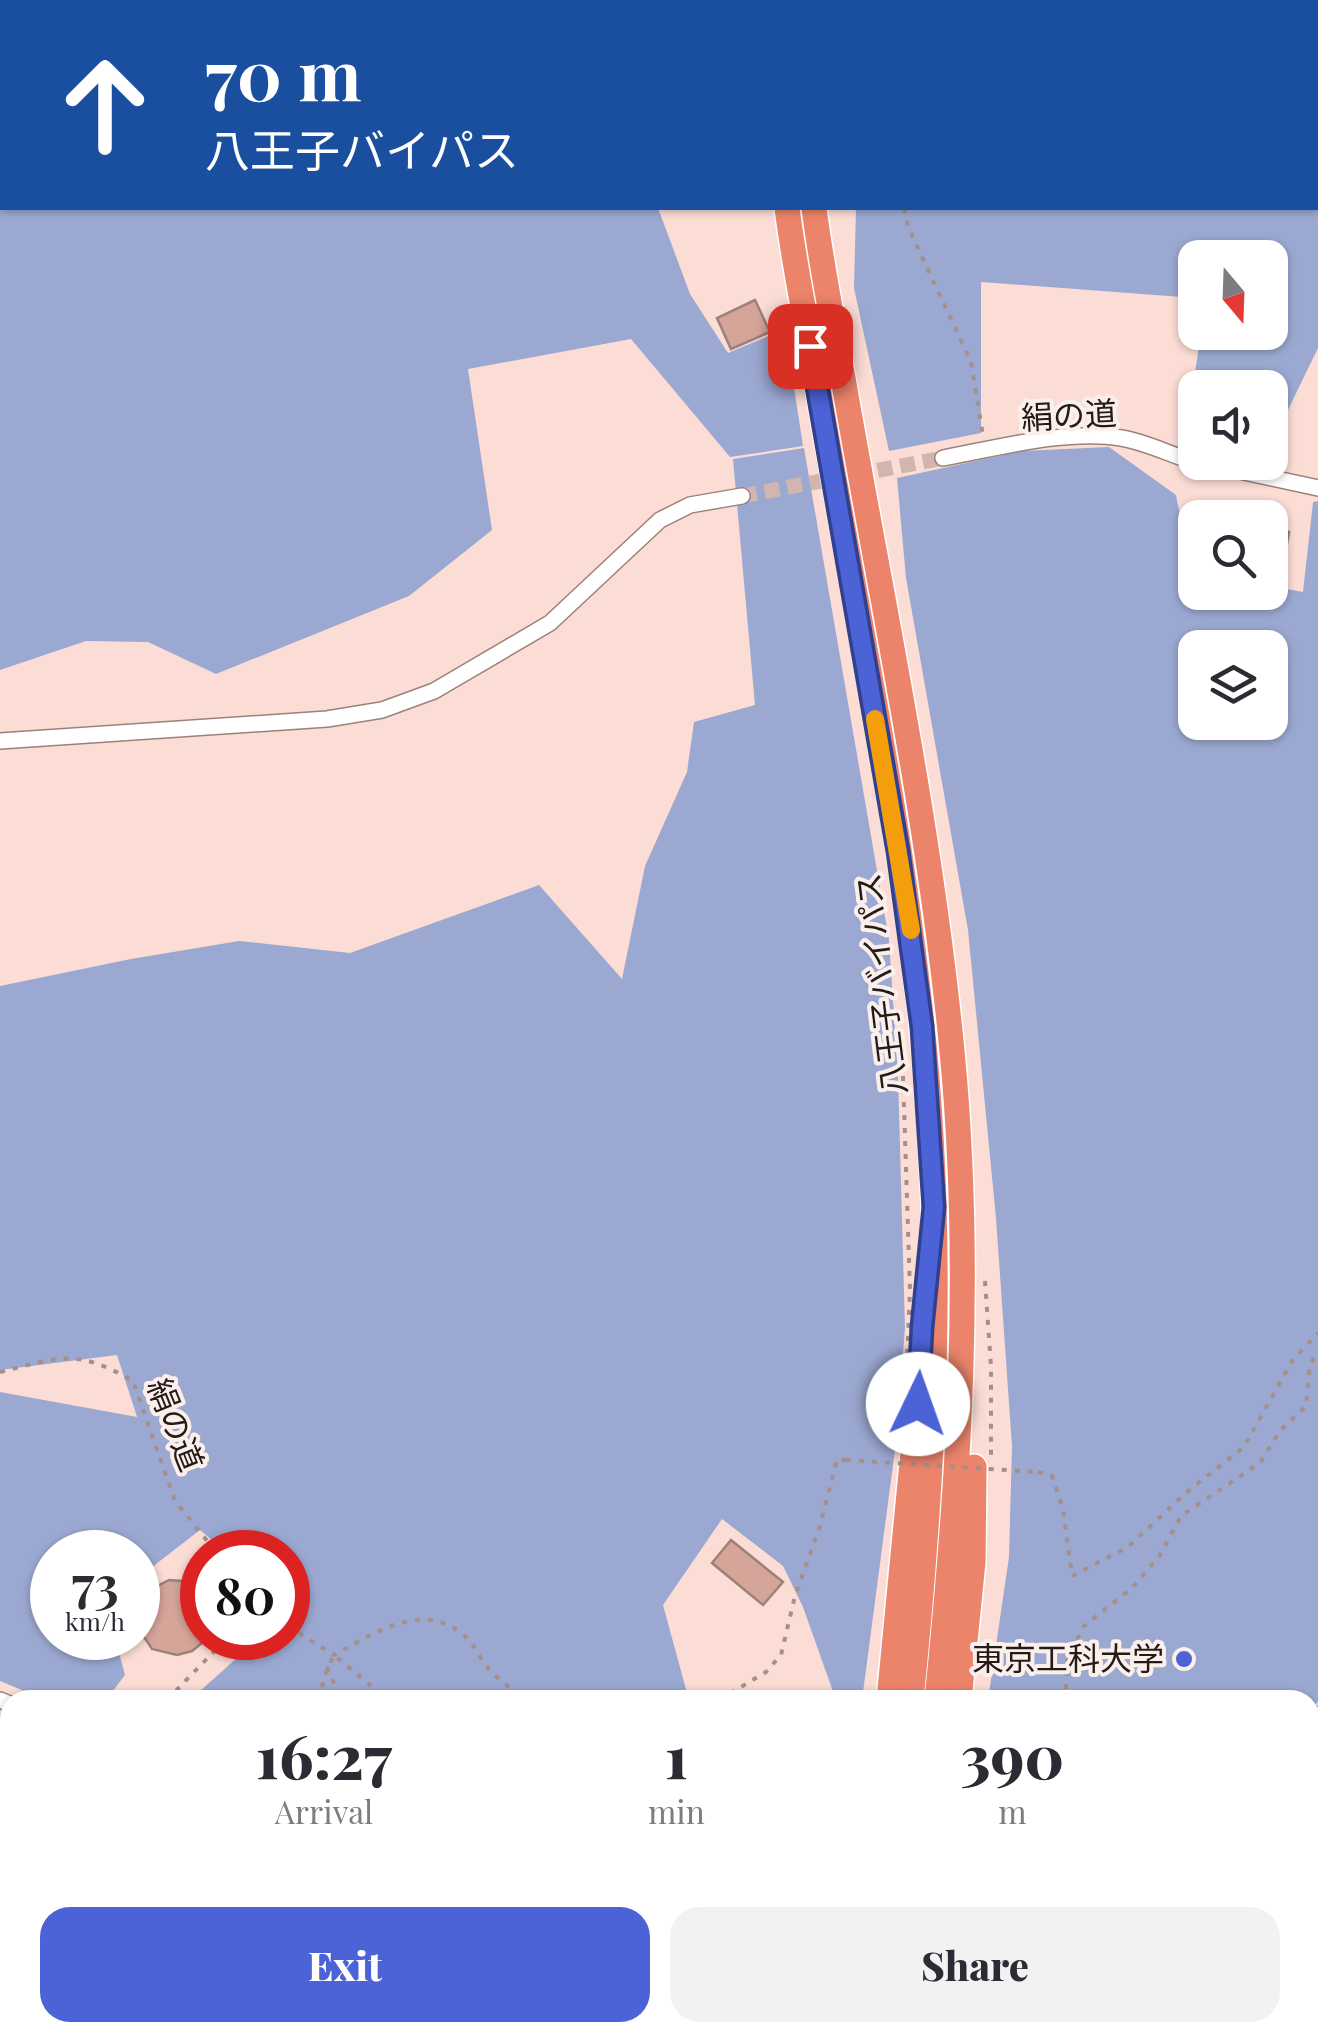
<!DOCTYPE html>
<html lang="en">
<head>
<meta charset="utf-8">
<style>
  :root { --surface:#fff; --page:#f2f2f3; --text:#2b2b33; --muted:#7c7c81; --accent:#4c62d7 }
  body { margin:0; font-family:"Playfair Display","Noto Sans JP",serif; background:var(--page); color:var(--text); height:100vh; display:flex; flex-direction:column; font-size:38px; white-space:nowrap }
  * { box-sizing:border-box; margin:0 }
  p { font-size:32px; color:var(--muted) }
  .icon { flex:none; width:55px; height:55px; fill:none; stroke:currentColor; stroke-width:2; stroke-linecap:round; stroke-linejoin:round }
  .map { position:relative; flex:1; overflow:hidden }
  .details { position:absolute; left:0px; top:1690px; width:1320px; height:352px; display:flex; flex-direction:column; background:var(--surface); border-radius:30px 30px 0 0; box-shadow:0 2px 8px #0004 }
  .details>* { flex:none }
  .hud { position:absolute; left:0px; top:0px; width:1320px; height:210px; box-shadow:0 2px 8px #0004; background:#1a4fa0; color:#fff; overflow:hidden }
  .needle { width:65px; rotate:161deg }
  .buttons { position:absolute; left:1178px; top:240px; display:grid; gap:20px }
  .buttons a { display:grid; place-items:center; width:110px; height:110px; border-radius:20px; background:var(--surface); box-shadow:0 2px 8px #0004; font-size:50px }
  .speed { position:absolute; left:30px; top:1530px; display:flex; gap:20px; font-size:50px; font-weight:700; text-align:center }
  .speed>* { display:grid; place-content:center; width:130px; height:130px; border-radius:50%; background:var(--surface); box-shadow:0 2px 8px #0004; line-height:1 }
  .speed small { font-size:25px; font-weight:400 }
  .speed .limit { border:15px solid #d22; background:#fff; color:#111 }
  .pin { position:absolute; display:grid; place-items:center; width:85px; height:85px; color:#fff; margin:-42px; border-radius:20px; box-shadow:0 5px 15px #0006 }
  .me { position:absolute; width:110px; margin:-55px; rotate:3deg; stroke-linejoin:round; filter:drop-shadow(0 0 8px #0008) }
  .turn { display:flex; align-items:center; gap:35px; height:210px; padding:0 40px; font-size:45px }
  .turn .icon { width:130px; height:130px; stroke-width:2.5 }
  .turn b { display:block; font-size:70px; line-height:85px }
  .eta { display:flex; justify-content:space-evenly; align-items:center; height:170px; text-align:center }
  .eta b { font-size:60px; font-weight:800; line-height:70px }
  .cta { display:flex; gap:20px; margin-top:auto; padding:20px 40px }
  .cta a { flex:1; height:115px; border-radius:30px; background:var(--accent); color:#fff; font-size:40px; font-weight:800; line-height:115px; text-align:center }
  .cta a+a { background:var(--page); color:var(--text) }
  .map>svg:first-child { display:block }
  .forest { fill:#9ba8d1; fill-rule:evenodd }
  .building { fill:#d6a599; stroke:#9c817a; stroke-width:2.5 }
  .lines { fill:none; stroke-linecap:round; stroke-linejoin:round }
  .minor-tunnel { stroke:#d0b6af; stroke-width:15; stroke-dasharray:15 8; stroke-linecap:butt }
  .service-casing { stroke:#9c817a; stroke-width:10 }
  .minor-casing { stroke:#9c817a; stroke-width:18 }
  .tertiary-casing { stroke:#9c817a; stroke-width:20 }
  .trunk-casing { stroke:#fff; stroke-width:28 }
  .path { stroke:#a58f89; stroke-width:4; stroke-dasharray:5 8; stroke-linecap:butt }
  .service { stroke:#fff; stroke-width:8 }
  .minor { stroke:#fff; stroke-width:15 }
  .tertiary { stroke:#fff; stroke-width:18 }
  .trunk { stroke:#ec846b; stroke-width:25 }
  .path-bridge { stroke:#a58f89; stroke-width:4; stroke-dasharray:5 8; stroke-linecap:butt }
  .route-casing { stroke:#31408c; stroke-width:25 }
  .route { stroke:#4c62d7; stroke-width:18 }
  .slow { stroke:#f59e0b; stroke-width:18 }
  .poi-dot { fill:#4c62d7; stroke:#fbefeb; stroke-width:4 }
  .labels { text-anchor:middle; stroke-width:8; stroke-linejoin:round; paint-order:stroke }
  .street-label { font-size:32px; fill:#241a17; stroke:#fbefeb }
  .poi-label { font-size:32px; fill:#241a17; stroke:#fbefeb; text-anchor:end }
</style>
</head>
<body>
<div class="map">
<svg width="1318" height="2041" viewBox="0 0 1318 2041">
  <rect width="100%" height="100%" fill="#fbddd5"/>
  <g class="forest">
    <polygon points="0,0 611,0 611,2 2,2 2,208 658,208 690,294 728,353 785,329 803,446 730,457 631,339 468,369 492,530 409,596 216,674 148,642 86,641 0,670"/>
    <polygon points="860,0 1318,0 1318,112 1318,2"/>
    <polygon points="1318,180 1318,348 1270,447 1270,388 1195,388 1195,428 1187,425 1201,333 1270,332 1270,258 1195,258 1195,298 981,282 981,433 889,451 854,288 856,208 1318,208"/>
    <path d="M 1109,447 L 1176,495 L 1191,570 L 1195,571 L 1195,592 L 1270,592 L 1270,586 L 1303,592 L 1313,502 L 1318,501 L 1318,1701 L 1310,1712 L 1310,1700 L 988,1700 L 1009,1557 L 1012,1446 L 996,1218 L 968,930 L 906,578 L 897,478 L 1022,451 ZM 1195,648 L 1270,648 L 1270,722 L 1195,722 Z"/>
    <path d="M 804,448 L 889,940 L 898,1075 L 905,1328 L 895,1450 L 862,1700 L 836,1700 L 803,1607 L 783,1566 L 722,1519 L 663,1605 L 687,1693 L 682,1700 L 474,1700 C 462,1694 445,1692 434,1700 L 190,1700 L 259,1638 L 288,1638 L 288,1552 L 226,1552 L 200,1530 L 138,1578 L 138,1552 L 52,1552 L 52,1638 L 115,1638 L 125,1675 L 106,1700 L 46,1700 L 0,1681 L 0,1392 L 137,1417 L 117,1355 L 0,1370 L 0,986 L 131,959 L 239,941 L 350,953 L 539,885 L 622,979 L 645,866 L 687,772 L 694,722 L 755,705 L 733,459 Z"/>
    <polygon points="1310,1902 1318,1908 1318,2041 1137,2041 1139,2032 1310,2032"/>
    <polygon points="312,2033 579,2033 563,2041 316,2041"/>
  </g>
  <g class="building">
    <polygon points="755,300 770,332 731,349 717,318"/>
    <polygon points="1270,520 1289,532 1283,566 1270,564"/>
    <polygon points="731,1540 783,1582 763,1605 712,1563"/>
    <polygon points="169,1580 182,1581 202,1593 202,1643 192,1651 177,1655 152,1649 138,1628 139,1604 146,1592"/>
  </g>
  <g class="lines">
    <polyline class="minor-tunnel" points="742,496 943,458"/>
    <defs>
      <g id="service">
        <polyline points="1310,1722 1318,1711"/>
        <polyline points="1310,1775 1318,1781"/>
      </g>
      <g id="minor">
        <path d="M 943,458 C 997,448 1067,429 1121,438 C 1147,442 1170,455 1195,462"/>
        <polyline points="1198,462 1318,488"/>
        <polyline points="0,741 327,719 382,710 434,691 550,623 660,520 690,505 742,496"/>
        <polyline points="0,1700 10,1704"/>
        <polyline points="0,1996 10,2010"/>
        <polyline points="0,2027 10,2020"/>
        <polyline points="26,2032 32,2041"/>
        <polyline points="971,2041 972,2032"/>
        <polyline points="1062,2041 1067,2032"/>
      </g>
      <g id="tertiary">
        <polyline points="0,1842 10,1851"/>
        <polyline points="155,2032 161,2041"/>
      </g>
      <g id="trunk">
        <polyline points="772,2 772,0"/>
        <polyline points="800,2 800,0"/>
        <path d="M 787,208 C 795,270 808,332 819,394 C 854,595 896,796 919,998 C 947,1233 935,1466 911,1700"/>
        <path d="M 814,208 C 822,272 836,337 847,401 C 885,617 931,833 952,1051 C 973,1268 959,1484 937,1700"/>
        <polyline points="889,1700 918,1401"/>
        <polyline points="959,1700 973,1562 974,1467"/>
        <polyline points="853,2041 854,2032"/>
        <polyline points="876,2041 877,2032"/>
        <polyline points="903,2041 904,2032"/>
        <polyline points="925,2041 926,2032"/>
      </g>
    </defs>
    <use href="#service" class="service-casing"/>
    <use href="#minor" class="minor-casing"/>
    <use href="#tertiary" class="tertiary-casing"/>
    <use href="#trunk" class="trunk-casing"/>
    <g class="path">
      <polyline points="904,208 908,227 971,362 983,436"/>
      <polyline points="903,1076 910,1290 906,1382"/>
      <polyline points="985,1281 991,1366 991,1456"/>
      <path d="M 0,1372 C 61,1357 76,1348 133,1381 L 175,1501 L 216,1552"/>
      <polyline points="1038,1472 1052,1476 1063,1509 1072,1576 1128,1547 1187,1492 1244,1447 1292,1361 1318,1333"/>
      <path d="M 288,1626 L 334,1655 C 374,1633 424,1599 466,1637 C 475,1645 480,1660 489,1669 C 499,1681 514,1690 526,1700"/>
      <polyline points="327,1667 341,1700"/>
      <polyline points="167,1700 227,1638"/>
      <polyline points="321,1700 323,1679 334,1655 388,1700"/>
      <polyline points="719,1700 766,1672 781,1655 795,1596 820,1526 837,1459 846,1460"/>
      <polyline points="1072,1700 1066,1692 1067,1661 1083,1627 1132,1588 1160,1555 1181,1516 1260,1463 1280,1431 1306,1406 1310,1364 1318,1353"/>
      <polyline points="1310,1875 1318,1864"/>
      <polyline points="1310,1994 1318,2011"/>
      <polyline points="1310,2026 1317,2012"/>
      <polyline points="778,2041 833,2035"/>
    </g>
    <use href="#service" class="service"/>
    <use href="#minor" class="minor"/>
    <use href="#tertiary" class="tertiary"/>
    <use href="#trunk" class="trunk"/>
    <g class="path-bridge">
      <polyline points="846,1460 1038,1472"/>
      <polyline points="865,2036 915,2041"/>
    </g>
  </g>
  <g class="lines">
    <defs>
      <polyline id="route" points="810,346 898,851 922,1027 934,1207 922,1327 918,1404"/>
    </defs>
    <use href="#route" class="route-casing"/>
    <use href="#route" class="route"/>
    <polyline class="slow" points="875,719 911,930"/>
  </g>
  <circle class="poi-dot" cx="1184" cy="1659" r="10"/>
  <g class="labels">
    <g class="street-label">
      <text transform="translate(1069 416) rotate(-3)" y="11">絹の道</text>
      <text transform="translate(882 984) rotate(-97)" y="11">八王子バイパス</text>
      <text transform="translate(175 1425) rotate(68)" y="11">絹の道</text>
    </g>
    <g class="poi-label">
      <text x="1164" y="1670">東京工科大学</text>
    </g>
  </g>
</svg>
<div class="buttons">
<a><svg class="needle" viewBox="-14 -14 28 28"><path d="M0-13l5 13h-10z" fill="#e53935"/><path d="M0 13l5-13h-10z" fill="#7c7c81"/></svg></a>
<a><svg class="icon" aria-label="sound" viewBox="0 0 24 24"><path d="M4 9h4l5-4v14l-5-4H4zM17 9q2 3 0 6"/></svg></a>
<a><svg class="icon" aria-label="search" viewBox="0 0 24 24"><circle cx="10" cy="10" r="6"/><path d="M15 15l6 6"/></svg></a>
<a><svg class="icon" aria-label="layers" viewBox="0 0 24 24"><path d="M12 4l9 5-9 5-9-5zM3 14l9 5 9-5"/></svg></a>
</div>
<div class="speed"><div>73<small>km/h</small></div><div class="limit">80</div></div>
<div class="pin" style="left:810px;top:346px;background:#d93025"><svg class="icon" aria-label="arrive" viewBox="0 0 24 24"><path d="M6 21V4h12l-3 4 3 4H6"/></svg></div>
<svg class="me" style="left:918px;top:1404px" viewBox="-20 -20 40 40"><circle r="19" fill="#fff"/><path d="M0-13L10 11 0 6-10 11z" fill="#4c62d7"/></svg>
<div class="hud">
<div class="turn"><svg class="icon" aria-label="ahead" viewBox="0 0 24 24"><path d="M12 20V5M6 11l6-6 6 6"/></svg><div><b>70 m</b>八王子バイパス</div></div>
</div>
<section class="details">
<div class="eta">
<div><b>16:27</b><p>Arrival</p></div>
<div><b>1</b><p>min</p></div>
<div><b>390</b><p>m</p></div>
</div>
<div class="cta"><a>Exit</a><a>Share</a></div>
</section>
</div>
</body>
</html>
